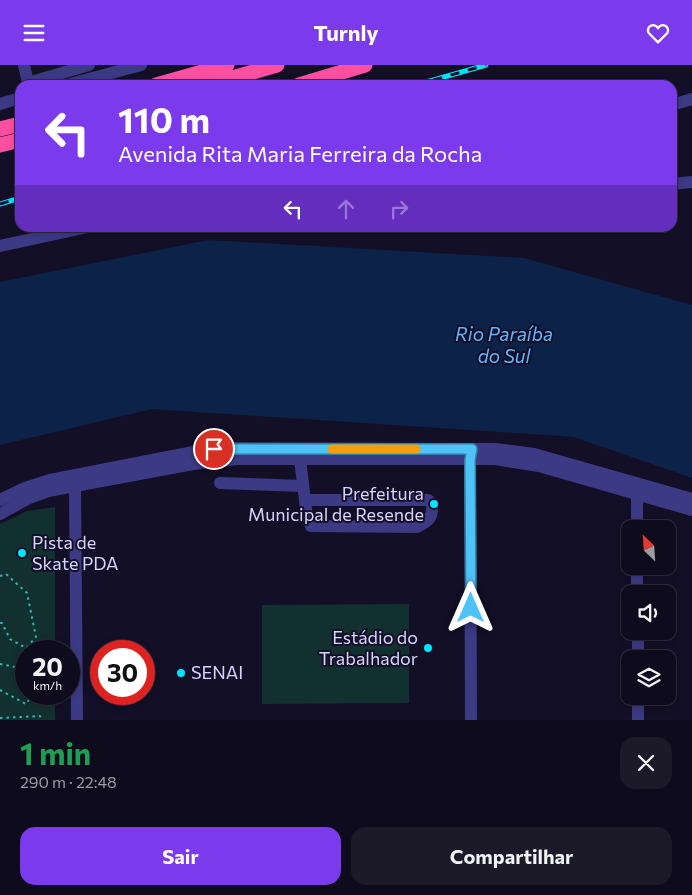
<!DOCTYPE html>
<html lang="pt">
<head>
<meta charset="utf-8">
<style>
  :root { --surface:#0e0b1c; --page:#1c1929; --text:#f1f3f6; --muted:#9b9ba3; --line:#2e2b3b; --accent:#7c3aed }
  body { margin:0; font-family:Commissioner,sans-serif; background:var(--page); color:var(--text); height:100vh; display:flex; flex-direction:column; font-size:19px; white-space:nowrap }
  * { box-sizing:border-box; margin:0 }
  p { font-size:16px; color:var(--muted) }
  .icon { flex:none; width:28px; height:28px; fill:none; stroke:currentColor; stroke-width:2; stroke-linecap:round; stroke-linejoin:round }
  .map { position:relative; height:655px; overflow:hidden }
  .sheet { display:flex; flex-direction:column; background:var(--surface); flex:1 }
  .sheet>* { flex:none }
  .top-card { position:absolute; left:15px; top:15px; width:662px; height:152px; border-radius:15px; box-shadow:0 2px 8px #0003,0 0 0 1px var(--line); background:#7c3aed; color:#fff; overflow:hidden }
  .needle { width:32px; rotate:335deg }
  .controls { position:absolute; left:621px; top:455px; display:grid; gap:10px }
  .controls a { display:grid; place-items:center; width:55px; height:55px; border-radius:10px; background:var(--surface); box-shadow:0 2px 8px #0003,0 0 0 1px var(--line); font-size:25px }
  .speed { position:absolute; left:15px; top:575px; display:flex; gap:10px; font-size:25px; font-weight:700; text-align:center }
  .speed>* { display:grid; place-content:center; width:65px; height:65px; border-radius:50%; background:var(--surface); box-shadow:0 2px 8px #0003,0 0 0 1px var(--line); line-height:1 }
  .speed small { font-size:12px; font-weight:400 }
  .speed .limit { border:8px solid #d22; background:#fff; color:#111 }
  .pin { position:absolute; display:grid; place-items:center; width:42px; height:42px; color:#fff; margin:-21px; border:2px solid #fff; border-radius:50%; box-shadow:0 1px 5px #0007 }
  .me { position:absolute; width:55px; margin:-28px; rotate:0deg; stroke-linejoin:round; filter:drop-shadow(0 0 4px #0008) }
  .turn { display:flex; align-items:center; gap:18px; height:105px; padding:0 20px; font-size:22px }
  .turn .icon { width:65px; height:65px; stroke-width:2.5 }
  .turn b { display:block; font-size:35px; line-height:42px }
  .lanes { display:flex; align-items:center; height:48px; padding:0 20px; background:#0003; justify-content:center; gap:25px; direction:ltr }
  .lanes .off { opacity:.35 }
  .round { display:grid; place-items:center; flex:none; width:52px; height:52px; border-radius:15px; background:var(--page) }
  .overview { display:flex; align-items:center; justify-content:space-between; height:85px; padding:0 20px }
  h1 { font-size:30px; font-weight:700; line-height:38px; color:#1e9e55 }
  .button { display:flex; gap:10px; margin-top:auto; padding:10px 20px }
  .button a { flex:1; height:58px; border-radius:15px; background:var(--accent); color:#fff; font-size:20px; font-weight:700; line-height:58px; text-align:center }
  .button a+a { background:var(--page); color:var(--text) }
  header { display:flex; justify-content:space-between; align-items:center; height:65px; padding:0 20px; background:var(--accent); color:#fff; font-size:22px; font-weight:700 }
  .map>svg:first-child { display:block }
  .green { fill:#12302f }
  .water { fill:#0c2248 }
  .lines { fill:none; stroke-linecap:round; stroke-linejoin:round }
  .path { stroke:#2fb8b0; stroke-width:2; stroke-dasharray:2.5 4; stroke-linecap:butt }
  .minor { stroke:#3d3a85; stroke-width:12 }
  .highway { stroke:#ff4fa3; stroke-width:15 }
  .rail-casing { stroke:#00e5ff; stroke-width:5 }
  .rail { stroke:#130f26; stroke-width:3; stroke-dasharray:9; stroke-linecap:butt }
  .route-casing { stroke:#337fa1; stroke-width:12 }
  .route { stroke:#4fc3f7; stroke-width:9 }
  .slow { stroke:#f59e0b; stroke-width:9 }
  .poi-dot { fill:#00e5ff; stroke:#130f26; stroke-width:2 }
  .labels { text-anchor:middle; stroke-width:4; stroke-linejoin:round; paint-order:stroke }
  .poi-label { font-size:18px; fill:#d9d4ff; stroke:#130f26; text-anchor:end }
  .water-label { font-size:19px; font-style:italic; fill:#62b6ff; stroke:#130f26 }
</style>
</head>
<body>
<header><svg class="icon" aria-label="menu" viewBox="0 0 24 24"><path d="M4 6h16M4 12h16M4 18h16"/></svg>Turnly<svg class="icon" aria-label="heart" viewBox="0 0 24 24"><path d="M12 20l-8-8c-3-5 5-10 8-4 3-6 11-1 8 4z"/></svg></header>
<div class="map">
<svg width="692" height="655" viewBox="0 0 692 655">
  <rect width="100%" height="100%" fill="#130f26"/>
  <g class="green">
    <polygon points="55,442 55,586 26,586 26,629 55,629 55,655 0,655 0,459 27,446"/>
    <polygon points="409,539 409,638 262,639 262,540"/>
  </g>
  <polygon class="water" points="208,175 524,193 692,240 692,413 574,372 152,344 0,380 0,217"/>
  <g class="lines">
    <g class="path">
      <polyline points="0,511 6,509 27,528 36,572 26,583 10,574 2,558 0,558"/>
      <polyline points="0,599 26,604"/>
      <polyline points="0,625 26,639 33,629"/>
      <polyline points="0,653 40,651 42,655"/>
    </g>
    <g class="minor">
      <polyline points="24,0 28,18"/>
      <polyline points="28,20 28,18 89,0"/>
      <polyline points="67,20 141,0"/>
      <polyline points="0,39 20,33"/>
      <polyline points="672,40 692,34"/>
      <polyline points="672,119 692,117"/>
      <polyline points="0,181 88,162"/>
      <path d="M 300,394 L 307,452 L 311,461 L 417,462 C 429,456 433,453 432,439 L 428,435 L 305,435"/>
      <polyline points="220,418 303,421"/>
      <polyline points="75,421 77,655"/>
      <polyline points="637,429 637,464"/>
      <polyline points="0,435 25,423 50,415 214,383 495,384 534,389 692,434"/>
      <polyline points="0,449 29,433 48,426 193,399 237,394 495,394 539,401 692,445"/>
      <polyline points="637,501 637,529"/>
      <polyline points="638,566 638,594"/>
      <polyline points="638,631 638,655"/>
      <polyline points="471,655 470,395 472,387"/>
    </g>
    <g class="highway">
      <polyline points="156,20 227,0"/>
      <polyline points="208,20 277,0"/>
      <polyline points="299,20 365,0"/>
      <polyline points="0,64 20,59"/>
      <polyline points="0,80 20,75"/>
    </g>
    <defs>
      <g id="rail">
        <polyline points="416,20 486,0"/>
        <polyline points="0,139 20,133"/>
      </g>
    </defs>
    <use href="#rail" class="rail-casing"/>
    <use href="#rail" class="rail"/>
  </g>
  <g class="lines">
    <defs>
      <polyline id="route" points="214,384 472,384 470,395 471,543"/>
    </defs>
    <use href="#route" class="route-casing"/>
    <use href="#route" class="route"/>
    <polyline class="slow" points="332,384 416,384"/>
  </g>
  <g class="poi-dot">
    <circle cx="434" cy="439" r="5"/>
    <circle cx="22" cy="488" r="5"/>
    <circle cx="428" cy="583" r="5"/>
    <circle cx="181" cy="608" r="5"/>
  </g>
  <g class="labels">
    <g class="poi-label">
      <text x="424" y="435">Prefeitura<tspan x="424" dy="21">Municipal de Resende</tspan></text>
      <text x="32" y="484" text-anchor="start">Pista de<tspan x="32" dy="21">Skate PDA</tspan></text>
      <text x="418" y="579">Estádio do<tspan x="418" dy="21">Trabalhador</tspan></text>
      <text x="191" y="614" text-anchor="start">SENAI</text>
    </g>
    <g class="water-label">
      <text x="504" y="276">Rio Paraíba<tspan x="504" dy="22">do Sul</tspan></text>
    </g>
  </g>
</svg>
<div class="controls">
<a><svg class="needle" viewBox="-14 -14 28 28"><path d="M0-13l5 13h-10z" fill="#e53935"/><path d="M0 13l5-13h-10z" fill="#9b9ba3"/></svg></a>
<a><svg class="icon" aria-label="sound" viewBox="0 0 24 24"><path d="M4 9h4l5-4v14l-5-4H4zM17 9q2 3 0 6"/></svg></a>
<a><svg class="icon" aria-label="layers" viewBox="0 0 24 24"><path d="M12 4l9 5-9 5-9-5zM3 14l9 5 9-5"/></svg></a>
</div>
<div class="speed"><div>20<small>km/h</small></div><div class="limit">30</div></div>
<div class="pin" style="left:214px;top:384px;background:#d93025"><svg class="icon" aria-label="arrive" viewBox="0 0 24 24"><path d="M6 21V4h12l-3 4 3 4H6"/></svg></div>
<svg class="me" style="left:471px;top:543px" viewBox="-20 -20 40 40"><path d="M0-17L14 15 0 8-14 15z" fill="#4fc3f7" stroke="#fff" stroke-width="4"/></svg>
<div class="top-card">
<div class="turn"><svg class="icon" aria-label="left" viewBox="0 0 24 24"><path d="M17 20v-9H6M10 6l-5 5 5 5"/></svg><div><b>110 m</b>Avenida Rita Maria Ferreira da Rocha</div></div>
<div class="lanes"><svg class="icon" aria-label="left" viewBox="0 0 24 24"><path d="M17 20v-9H6M10 6l-5 5 5 5"/></svg><svg class="icon off" aria-label="ahead" viewBox="0 0 24 24"><path d="M12 20V5M6 11l6-6 6 6"/></svg><svg class="icon off" aria-label="right" viewBox="0 0 24 24"><path d="M7 20v-9h11M14 6l5 5-5 5"/></svg></div>
</div>
</div>
<section class="sheet">
<div class="overview"><div><h1>1 min</h1><p>290 m · 22:48</p></div><a class="round"><svg class="icon" aria-label="close" viewBox="0 0 24 24"><path d="M6 6l12 12M18 6L6 18"/></svg></a></div>
<div class="button"><a>Sair</a><a>Compartilhar</a></div>
</section>
</body>
</html>
